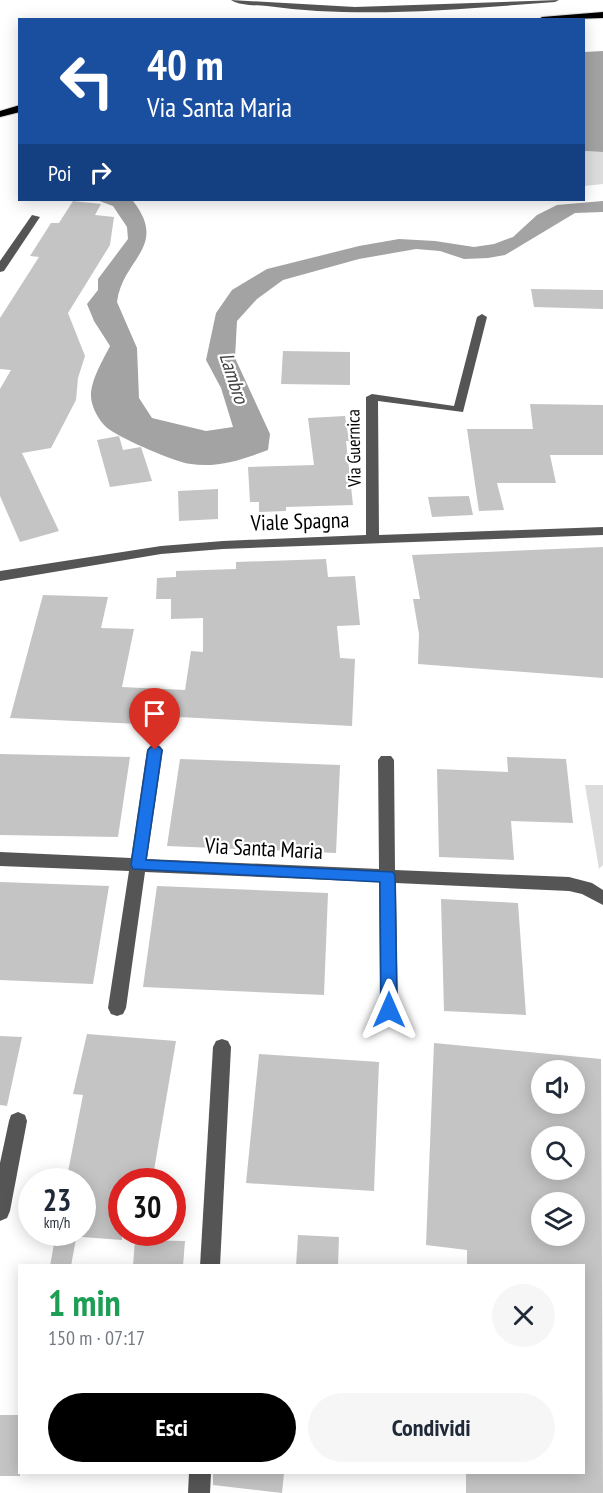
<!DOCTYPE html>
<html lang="it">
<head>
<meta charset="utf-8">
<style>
  :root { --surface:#fff; --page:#f6f6f7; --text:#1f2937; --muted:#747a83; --accent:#000 }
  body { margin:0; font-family:"PT Sans Narrow",sans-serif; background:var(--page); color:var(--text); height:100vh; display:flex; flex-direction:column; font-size:22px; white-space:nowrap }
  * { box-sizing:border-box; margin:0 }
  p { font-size:20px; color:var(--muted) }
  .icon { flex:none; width:33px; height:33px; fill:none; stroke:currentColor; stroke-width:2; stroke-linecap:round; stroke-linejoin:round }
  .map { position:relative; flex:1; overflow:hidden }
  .details { position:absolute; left:18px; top:1264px; width:567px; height:210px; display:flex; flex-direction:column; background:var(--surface); border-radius:0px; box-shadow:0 3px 15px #0003 }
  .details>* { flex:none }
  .top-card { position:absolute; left:18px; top:18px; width:567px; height:183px; border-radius:0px; box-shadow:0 3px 15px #0003; background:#1a4fa0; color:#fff; overflow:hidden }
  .fabs { position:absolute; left:531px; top:1060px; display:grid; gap:12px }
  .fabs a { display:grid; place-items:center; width:54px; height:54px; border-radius:50%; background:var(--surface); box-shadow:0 3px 15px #0003; font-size:30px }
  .speed { position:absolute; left:18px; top:1168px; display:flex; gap:12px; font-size:30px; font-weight:700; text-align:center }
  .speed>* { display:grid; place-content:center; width:78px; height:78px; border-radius:50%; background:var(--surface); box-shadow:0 3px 15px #0003; line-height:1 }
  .speed small { font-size:15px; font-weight:400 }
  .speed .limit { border:9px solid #d22; background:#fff; color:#111 }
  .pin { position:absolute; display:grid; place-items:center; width:51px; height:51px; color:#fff; margin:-62px -26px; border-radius:50% 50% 50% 0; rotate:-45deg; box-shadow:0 0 6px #0007 }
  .pin .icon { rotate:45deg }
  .me { position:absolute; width:66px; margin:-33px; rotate:0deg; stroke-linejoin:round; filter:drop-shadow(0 0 4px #0008) }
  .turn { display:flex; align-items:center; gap:21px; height:126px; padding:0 30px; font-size:27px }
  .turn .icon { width:78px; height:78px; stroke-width:2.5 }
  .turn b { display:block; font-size:42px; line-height:51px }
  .then { display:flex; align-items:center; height:57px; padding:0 30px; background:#0003; gap:12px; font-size:22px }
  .round { display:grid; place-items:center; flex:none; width:63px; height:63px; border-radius:32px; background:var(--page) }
  .headline { display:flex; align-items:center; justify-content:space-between; height:102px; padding:0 30px }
  h1 { font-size:36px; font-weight:700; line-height:45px; color:#1e9e55 }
  .action { display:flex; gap:12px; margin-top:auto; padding:12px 30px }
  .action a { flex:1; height:69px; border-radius:36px; background:var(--accent); color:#fff; font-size:24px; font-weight:700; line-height:69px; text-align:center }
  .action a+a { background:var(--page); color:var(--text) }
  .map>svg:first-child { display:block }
  .green { fill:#dcdcdc }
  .water { fill:#a3a3a3 }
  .building { fill:#c4c4c4; fill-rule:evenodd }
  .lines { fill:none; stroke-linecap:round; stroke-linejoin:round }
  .highway-casing { stroke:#dbdbdb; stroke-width:2 }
  .minor { fill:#555; fill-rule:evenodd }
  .highway { fill:#000; fill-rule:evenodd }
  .route { fill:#1a73e8; stroke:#114b97; stroke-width:1.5 }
  .labels { text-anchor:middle; stroke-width:4.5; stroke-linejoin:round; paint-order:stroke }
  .far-street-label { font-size:18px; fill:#000; stroke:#fff }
  .far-water-label { font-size:20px; font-style:italic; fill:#444; stroke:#fff }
  .street-label { font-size:22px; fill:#000; stroke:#fff }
</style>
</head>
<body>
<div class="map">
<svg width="603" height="1493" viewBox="0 0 603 1493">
  <rect width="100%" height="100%" fill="#fff"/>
  <g class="green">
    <polygon points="584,151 603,152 603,184 584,186"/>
    <polygon points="585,785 603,785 603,865 599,869"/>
  </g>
  <g class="water">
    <polygon points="603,51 603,152 584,151 584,52"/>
    <path d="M 97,200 L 133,201 C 169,247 122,259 117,302 L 137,348 L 139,398 L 152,418 L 206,431 L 233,427 L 221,388 L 206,360 L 216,313 L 232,290 L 267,269 L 359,246 L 399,239 L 435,241 L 474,247 L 494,244 L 513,237 L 537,215 L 557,205 L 603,201 L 603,212 L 575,213 L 505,255 L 488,258 L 464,259 L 440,251 L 416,249 L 359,259 L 283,280 L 257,299 L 237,321 L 235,358 L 270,434 L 268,450 C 244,459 218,468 191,464 C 174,462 125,440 110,430 C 102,425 94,412 92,403 C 87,386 102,362 110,346 L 94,321 L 87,304 L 98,290 L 98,279 L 128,239 L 127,227 L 113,206 Z"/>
  </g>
  <g class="building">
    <polygon points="73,201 101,204 95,215 114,217 110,245 68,313 85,356 78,378 76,400 51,448 22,453 59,531 20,542 0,496 0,389 11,370 0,369 0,318 39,257 30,256 51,223 59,223"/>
    <polygon points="531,289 603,290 603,309 534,307"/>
    <polygon points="283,351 350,352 350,385 281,384"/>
    <polygon points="530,404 603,405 603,455 550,455 556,483 497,483 504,510 479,511 467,429 533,429"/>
    <polygon points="345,416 349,441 346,441 353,505 286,507 286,511 259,512 259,502 250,502 248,467 314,465 308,418"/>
    <polygon points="119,436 123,450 141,447 152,481 110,487 97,440"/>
    <polygon points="218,489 218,519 179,521 178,491"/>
    <polygon points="469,496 473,515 432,517 428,497"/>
    <polygon points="603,547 603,678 418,664 419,634 413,599 420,599 412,555"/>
    <polygon points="326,559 328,577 355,576 360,625 337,626 340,658 355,659 352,726 159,716 157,728 139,727 140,724 10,718 43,595 108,597 101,628 134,629 122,687 185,690 191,651 203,652 203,618 171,619 171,599 156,599 157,578 176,577 176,571 236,569 236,562"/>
    <polygon points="0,754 130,757 118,837 0,835"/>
    <polygon points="507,757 566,759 573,823 511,821 514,860 439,857 437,769 508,772"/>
    <polygon points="180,759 340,765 336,853 167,846"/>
    <polygon points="0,882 109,886 93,984 0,980"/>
    <polygon points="157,886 328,893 324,995 143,987"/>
    <polygon points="441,899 518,903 526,1015 444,1011"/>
    <polygon points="87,1034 176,1041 152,1182 122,1182 122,1240 82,1237 82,1182 66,1182 83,1095 73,1094"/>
    <polygon points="0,1036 22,1037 7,1106 0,1105"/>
    <path d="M 434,1043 L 601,1059 L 603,1493 L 466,1493 L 466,1473 L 584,1473 L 584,1266 L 467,1266 L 467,1250 L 426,1245 ZM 542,1071 L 574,1071 L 574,1104 L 542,1104 ZM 542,1137 L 574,1137 L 574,1170 L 542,1170 ZM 542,1203 L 574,1203 L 574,1236 L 542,1236 Z"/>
    <polygon points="259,1054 379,1062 374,1191 246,1183"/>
    <polygon points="56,1233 77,1233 71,1266 50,1266"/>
    <polygon points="298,1235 339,1237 338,1266 296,1266"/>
    <polygon points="135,1240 185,1241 183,1266 133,1266"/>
    <rect x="0" y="1415" width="20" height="61"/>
    <polygon points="213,1473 284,1473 282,1493 213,1485"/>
  </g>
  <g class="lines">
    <defs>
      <g id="highway">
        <polygon points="603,12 603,18 538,20 542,17"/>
        <polygon points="20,105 20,112 0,117 0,111"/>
      </g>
    </defs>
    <use href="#highway" class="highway-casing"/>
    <g class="minor">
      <path d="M 231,0 L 355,7 L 559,0 L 555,2 C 460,9 362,19 267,6 C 256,5 240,6 231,0 Z"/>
      <polygon points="32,215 40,217 4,271 0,272 0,261"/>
      <polygon points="482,314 487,317 463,412 378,401 379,535 603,527 603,535 223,549 161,554 0,581 0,571 161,546 223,541 366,535 366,397 372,394 454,406 477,317"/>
      <polygon points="155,744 160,746 163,750 147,859 379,869 378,760 381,756 391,756 394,760 395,870 569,877 592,883 603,890 603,905 582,894 569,891 396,883 398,1010 395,1016 389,1018 383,1016 380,1010 379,882 145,872 126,1008 123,1014 117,1016 111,1014 108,1008 129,871 0,866 0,852 131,858 147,750 150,746"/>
      <polygon points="222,1039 228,1041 231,1047 220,1266 200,1266 213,1047 216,1041"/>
      <polygon points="18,1112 25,1115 27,1121 10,1211 7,1218 0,1221 0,1163 9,1121 11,1115"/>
      <polygon points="189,1473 211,1473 210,1493 188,1493"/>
    </g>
    <use href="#highway" class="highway"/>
  </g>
  <polygon class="route" points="155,744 162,750 146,860 393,872 395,876 397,1010 394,1015 389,1017 383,1015 381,1010 380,882 133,869 131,865 148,750"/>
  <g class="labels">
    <g class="far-street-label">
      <text transform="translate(354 448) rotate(-91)" y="6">Via Guernica</text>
    </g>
    <g class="far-water-label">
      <text transform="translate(234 378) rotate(72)" y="7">Lambro</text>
    </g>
    <g class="street-label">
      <text transform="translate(300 521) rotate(-2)" y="8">Viale Spagna</text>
      <text transform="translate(264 848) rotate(3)" y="8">Via Santa Maria</text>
    </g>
  </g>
</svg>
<div class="fabs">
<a><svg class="icon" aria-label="sound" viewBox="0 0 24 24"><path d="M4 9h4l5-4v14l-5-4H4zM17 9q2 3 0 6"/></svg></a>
<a><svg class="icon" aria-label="search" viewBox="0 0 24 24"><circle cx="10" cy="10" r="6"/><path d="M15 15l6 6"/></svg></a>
<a><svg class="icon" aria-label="layers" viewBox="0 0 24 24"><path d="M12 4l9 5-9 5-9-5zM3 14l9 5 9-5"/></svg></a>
</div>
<div class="speed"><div>23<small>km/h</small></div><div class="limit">30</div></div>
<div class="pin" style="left:155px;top:750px;background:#d93025"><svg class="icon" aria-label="arrive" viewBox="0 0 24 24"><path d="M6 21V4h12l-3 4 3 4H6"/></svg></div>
<svg class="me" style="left:389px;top:1010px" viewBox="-20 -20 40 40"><path d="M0-17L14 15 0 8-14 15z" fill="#1a73e8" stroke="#fff" stroke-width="4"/></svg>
<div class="top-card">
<div class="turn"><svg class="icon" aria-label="left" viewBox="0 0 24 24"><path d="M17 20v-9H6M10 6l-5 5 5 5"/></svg><div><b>40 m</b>Via Santa Maria</div></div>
<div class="then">Poi<svg class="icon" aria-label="right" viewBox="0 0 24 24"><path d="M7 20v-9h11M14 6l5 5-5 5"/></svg></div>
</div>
<section class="details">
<div class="headline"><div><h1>1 min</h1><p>150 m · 07:17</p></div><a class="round"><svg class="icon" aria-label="close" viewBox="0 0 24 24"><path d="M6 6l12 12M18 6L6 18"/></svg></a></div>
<div class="action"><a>Esci</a><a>Condividi</a></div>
</section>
</div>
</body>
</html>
